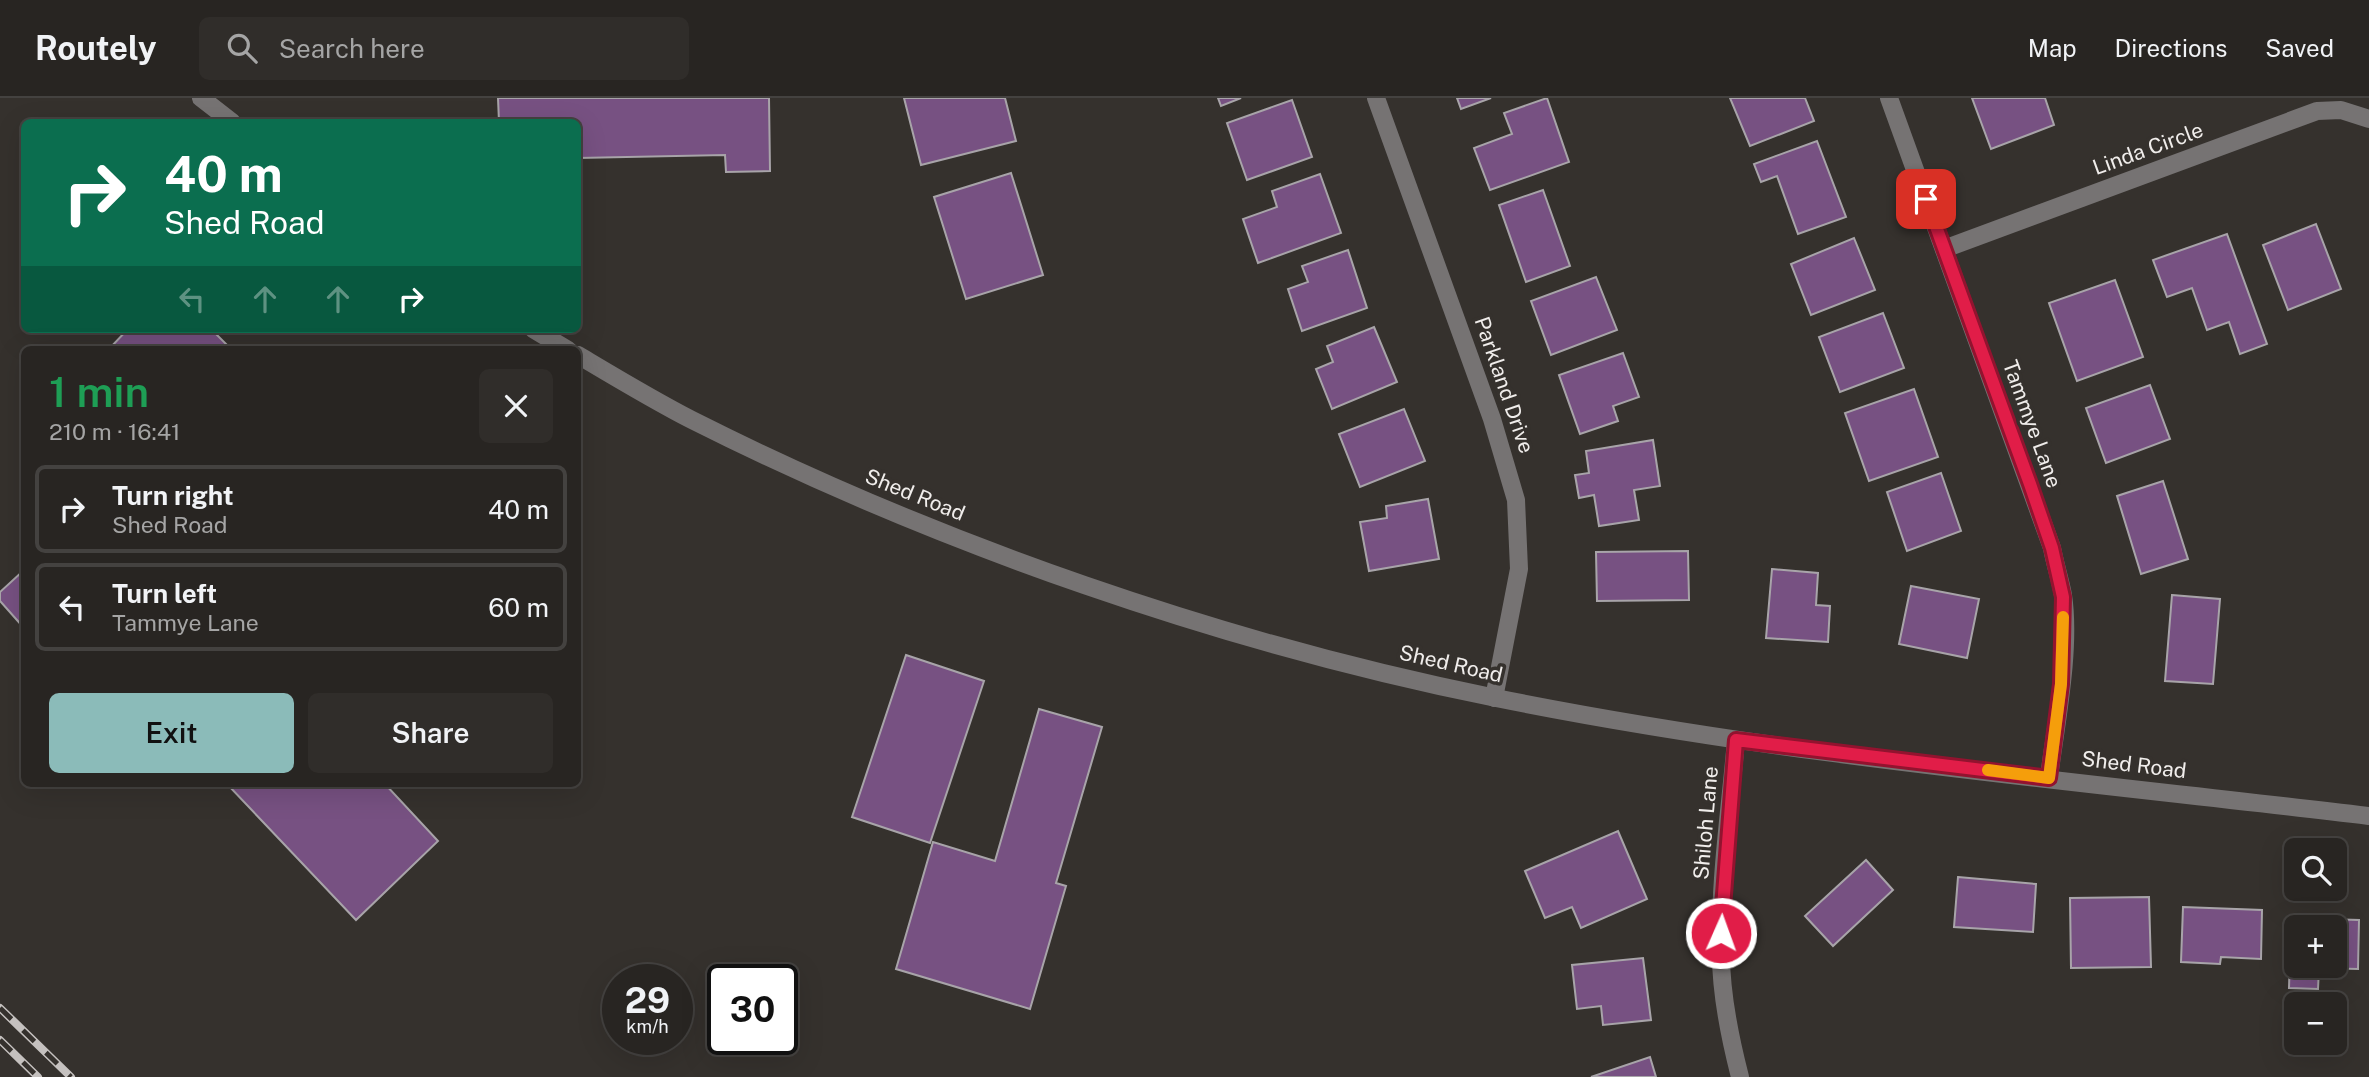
<!DOCTYPE html>
<html lang="en">
<head>
<meta charset="utf-8">
<style>
  :root { --surface:#282522; --page:#302d2a; --text:#f1f3f6; --muted:#a5a5a5; --line:#444240; --accent:#8bbbb9 }
  body { margin:0; font-family:"Public Sans",sans-serif; background:var(--page); color:var(--text); height:100vh; display:flex; flex-direction:column; font-size:26px; white-space:nowrap }
  * { box-sizing:border-box; margin:0 }
  p { font-size:23px; color:var(--muted) }
  .icon { flex:none; width:38px; height:38px; fill:none; stroke:currentColor; stroke-width:2; stroke-linecap:round; stroke-linejoin:round }
  .map { position:relative; flex:1; overflow:hidden }
  .sheet { position:absolute; left:21px; top:248px; width:560px; height:441px; display:flex; flex-direction:column; background:var(--surface); border-radius:10px; box-shadow:0 7px 28px #0002,0 0 0 2px var(--line) }
  .sheet>* { flex:none }
  .guide { position:absolute; left:21px; top:21px; width:560px; height:214px; border-radius:10px; box-shadow:0 7px 28px #0002,0 0 0 2px var(--line); background:#0b6e4f; color:#fff; overflow:hidden }
  .tools { position:absolute; left:2284px; top:740px; display:grid; gap:14px }
  .tools a { display:grid; place-items:center; width:63px; height:63px; border-radius:10px; background:var(--surface); box-shadow:0 7px 28px #0002,0 0 0 2px var(--line); font-size:35px }
  .speed { position:absolute; left:602px; top:866px; display:flex; gap:14px; font-size:35px; font-weight:700; text-align:center }
  .speed>* { display:grid; place-content:center; width:91px; height:91px; border-radius:50%; background:var(--surface); box-shadow:0 7px 28px #0002,0 0 0 2px var(--line); line-height:1 }
  .speed small { font-size:18px; font-weight:400 }
  .speed .limit { border:4px solid #111; border-radius:10px; background:#fff; color:#111 }
  .pin { position:absolute; display:grid; place-items:center; width:60px; height:60px; color:#fff; margin:-30px; border-radius:14px; box-shadow:0 4px 10px #0006 }
  .me { position:absolute; width:77px; margin:-38px; rotate:2deg; stroke-linejoin:round; filter:drop-shadow(0 0 5px #0008) }
  .turn { display:flex; align-items:center; gap:24px; height:147px; padding:0 28px; font-size:32px }
  .turn .icon { width:91px; height:91px; stroke-width:2.5 }
  .turn b { display:block; font-size:49px; line-height:60px }
  .lanes { display:flex; align-items:center; height:66px; padding:0 28px; background:#0003; justify-content:center; gap:35px; direction:ltr }
  .lanes .off { opacity:.35 }
  .round { display:grid; place-items:center; flex:none; width:74px; height:74px; border-radius:10px; background:var(--page) }
  .headline { display:flex; align-items:center; justify-content:space-between; height:119px; padding:0 28px }
  h1 { font-size:42px; font-weight:600; line-height:52px; color:#1e9e55 }
  .button { display:flex; gap:14px; margin-top:auto; padding:14px 28px }
  .button a { flex:1; height:80px; border-radius:10px; background:var(--accent); color:#111; font-size:28px; font-weight:600; line-height:80px; text-align:center }
  .button a+a { background:var(--page); color:var(--text) }
  ul { padding:0; list-style:none }
  li { display:flex; align-items:center; gap:21px; height:88px; margin:0 14px 10px; padding:0 14px; border:4px solid var(--line); border-radius:10px }
  li div { flex:1 }
  li b { display:block; font-size:26px }
  li em { font-style:normal }
  header { display:flex; align-items:center; gap:42px; box-sizing:border-box; height:98px; padding:0 35px; background:var(--surface); border-bottom:2px solid var(--line) }
  header strong { font-size:33px }
  nav { display:flex; gap:38px; margin-inline-start:auto; font-size:24px }
  .search { width:490px; height:63px; background:var(--page); display:flex; align-items:center; gap:18px; box-sizing:border-box; padding:0 24px; border-radius:10px; color:var(--muted); font-size:26px }
  .map>svg:first-child { display:block }
  .building { fill:#775182; stroke:#a8a4a9; stroke-width:2; fill-rule:evenodd }
  .lines { fill:none; stroke-linecap:round; stroke-linejoin:round }
  .minor { stroke:#767373; stroke-width:18 }
  .rail-casing { stroke:#c5c1bf; stroke-width:8 }
  .rail { stroke:#35312d; stroke-width:5; stroke-dasharray:16; stroke-linecap:butt }
  .route-casing { stroke:#92132f; stroke-width:18 }
  .route { stroke:#e11d48; stroke-width:12 }
  .slow { stroke:#f59e0b; stroke-width:12 }
  .labels { text-anchor:middle; stroke-width:7; stroke-linejoin:round; paint-order:stroke }
  .street-label { font-size:21px; fill:#f0edeb; stroke:#35312d }
</style>
</head>
<body>
<header>
<strong>Routely</strong>
<div class="search"><svg class="icon" aria-label="search" viewBox="0 0 24 24"><circle cx="10" cy="10" r="6"/><path d="M15 15l6 6"/></svg>Search here</div>
<nav><a>Map</a><a>Directions</a><a>Saved</a></nav>
</header>
<div class="map">
<svg width="2369" height="979" viewBox="0 0 2369 979">
  <rect width="100%" height="100%" fill="#35312d"/>
  <g class="building">
    <polygon points="498,0 769,0 770,73 726,74 725,57 578,60 578,24 499,24"/>
    <polygon points="904,0 1005,0 1016,43 921,67"/>
    <polygon points="1218,0 1241,0 1221,8"/>
    <polygon points="1457,0 1491,0 1461,11"/>
    <polygon points="1547,0 1569,64 1490,92 1474,50 1512,36 1504,15"/>
    <polygon points="1730,0 1805,0 1814,23 1750,48"/>
    <polygon points="1972,0 2045,0 2054,27 1991,51"/>
    <polygon points="1292,2 1312,59 1247,82 1227,25"/>
    <polygon points="1817,43 1846,119 1798,136 1777,78 1761,84 1754,66"/>
    <polygon points="1011,75 1043,177 966,201 934,99"/>
    <polygon points="1320,76 1341,135 1258,165 1243,121 1277,109 1272,93"/>
    <polygon points="1543,92 1570,168 1526,184 1499,107"/>
    <polygon points="2316,126 2341,191 2288,212 2263,147"/>
    <polygon points="2227,136 2267,246 2240,256 2229,224 2207,232 2192,190 2167,199 2153,162"/>
    <polygon points="1854,140 1875,192 1811,217 1791,166"/>
    <polygon points="1348,152 1367,210 1302,233 1288,191 1308,184 1302,168"/>
    <polygon points="1596,179 1617,232 1551,257 1531,203"/>
    <polygon points="2115,182 2143,259 2077,283 2049,205"/>
    <polygon points="1883,215 1904,270 1840,294 1819,239"/>
    <polygon points="1374,229 1397,284 1332,311 1316,271 1333,264 1327,248"/>
    <polygon points="128,231 211,231 232,252 108,252"/>
    <polygon points="1623,255 1639,299 1613,308 1618,323 1580,336 1559,277"/>
    <polygon points="2150,287 2170,341 2106,365 2086,310"/>
    <polygon points="1914,291 1938,359 1869,383 1845,315"/>
    <polygon points="1404,311 1425,363 1360,389 1339,336"/>
    <polygon points="1653,342 1660,388 1634,392 1639,422 1599,428 1594,397 1579,400 1575,377 1589,375 1586,353"/>
    <polygon points="1941,375 1961,433 1907,453 1887,394"/>
    <polygon points="2163,383 2188,461 2141,476 2117,398"/>
    <polygon points="1428,401 1439,461 1369,473 1360,424 1387,420 1386,408"/>
    <polygon points="1688,453 1689,502 1597,503 1596,454"/>
    <polygon points="1772,471 1818,475 1816,507 1830,508 1828,544 1766,540"/>
    <polygon points="24,472 24,530 0,503 0,494"/>
    <polygon points="1911,488 1979,501 1967,560 1899,546"/>
    <polygon points="2172,497 2220,501 2213,586 2165,583"/>
    <polygon points="906,557 984,583 930,745 852,719"/>
    <polygon points="1039,611 1102,629 1056,785 1066,788 1030,911 896,871 933,744 995,763"/>
    <polygon points="227,686 385,686 438,743 356,822"/>
    <polygon points="1618,733 1647,801 1581,830 1572,809 1545,820 1525,773"/>
    <polygon points="1866,762 1893,792 1833,848 1805,818"/>
    <polygon points="1958,779 2036,786 2033,834 1954,829"/>
    <polygon points="2149,799 2151,869 2071,870 2070,800"/>
    <polygon points="2183,809 2262,812 2261,861 2221,859 2220,866 2181,864"/>
    <path d="M 2291,820 L 2359,822 L 2358,871 L 2319,870 L 2318,891 L 2289,890 ZM 2296,830 L 2334,830 L 2334,868 L 2296,868 Z"/>
    <polygon points="1643,860 1651,922 1603,927 1601,908 1577,911 1572,867"/>
    <polygon points="1650,959 1656,979 1591,979"/>
  </g>
  <g class="lines">
    <g class="minor">
      <polyline points="201,0 232,24"/>
      <polyline points="1376,0 1492,321 1516,402 1519,471 1494,600"/>
      <path d="M 1889,0 L 2052,450 C 2055,466 2060,481 2063,497 C 2071,551 2056,625 2049,679"/>
      <polyline points="1944,151 2317,13 2341,12 2369,21"/>
      <polyline points="533,231 568,252"/>
      <path d="M 578,257 C 615,279 653,302 692,322 C 938,446 1226,546 1496,600 C 1783,658 2078,683 2369,718"/>
      <path d="M 1736,642 C 1730,713 1719,785 1721,857 C 1721,898 1730,940 1740,979"/>
    </g>
    <defs>
      <g id="rail">
        <polyline points="0,910 71,979"/>
        <polyline points="0,942 38,979"/>
      </g>
    </defs>
    <use href="#rail" class="rail-casing"/>
    <use href="#rail" class="rail"/>
  </g>
  <g class="lines">
    <defs>
      <polyline id="route" points="1721,835 1736,642 2049,680 2061,586 2063,499 2052,450 2030,386 1926,101"/>
    </defs>
    <use href="#route" class="route-casing"/>
    <use href="#route" class="route"/>
    <polyline class="slow" points="1988,672 2049,680 2061,586 2063,519"/>
  </g>
  <g class="labels">
    <g class="street-label">
      <text transform="translate(2148 51) rotate(-20)" y="7">Linda Circle</text>
      <text transform="translate(1504 287) rotate(71)" y="7">Parkland Drive</text>
      <text transform="translate(2032 326) rotate(70)" y="7">Tammye Lane</text>
      <text transform="translate(915 397) rotate(22)" y="7">Shed Road</text>
      <text transform="translate(1451 566) rotate(13)" y="7">Shed Road</text>
      <text transform="translate(2134 667) rotate(7)" y="7">Shed Road</text>
      <text transform="translate(1706 725) rotate(-85)" y="7">Shiloh Lane</text>
    </g>
  </g>
</svg>
<div class="tools">
<a><svg class="icon" aria-label="search" viewBox="0 0 24 24"><circle cx="10" cy="10" r="6"/><path d="M15 15l6 6"/></svg></a>
<a>+</a>
<a>−</a>
</div>
<div class="speed"><div>29<small>km/h</small></div><div class="limit">30</div></div>
<div class="pin" style="left:1926px;top:101px;background:#d93025"><svg class="icon" aria-label="arrive" viewBox="0 0 24 24"><path d="M6 21V4h12l-3 4 3 4H6"/></svg></div>
<svg class="me" style="left:1721px;top:835px" viewBox="-20 -20 40 40"><circle r="17" fill="#e11d48" stroke="#fff" stroke-width="3"/><path d="M0-11L8 9 0 5-8 9z" fill="#fff"/></svg>
<div class="guide">
<div class="turn"><svg class="icon" aria-label="right" viewBox="0 0 24 24"><path d="M7 20v-9h11M14 6l5 5-5 5"/></svg><div><b>40 m</b>Shed Road</div></div>
<div class="lanes"><svg class="icon off" aria-label="left" viewBox="0 0 24 24"><path d="M17 20v-9H6M10 6l-5 5 5 5"/></svg><svg class="icon off" aria-label="ahead" viewBox="0 0 24 24"><path d="M12 20V5M6 11l6-6 6 6"/></svg><svg class="icon off" aria-label="ahead" viewBox="0 0 24 24"><path d="M12 20V5M6 11l6-6 6 6"/></svg><svg class="icon" aria-label="right" viewBox="0 0 24 24"><path d="M7 20v-9h11M14 6l5 5-5 5"/></svg></div>
</div>
<section class="sheet">
<div class="headline"><div><h1>1 min</h1><p>210 m · 16:41</p></div><a class="round"><svg class="icon" aria-label="close" viewBox="0 0 24 24"><path d="M6 6l12 12M18 6L6 18"/></svg></a></div>
<ul>
<li><svg class="icon" aria-label="right" viewBox="0 0 24 24"><path d="M7 20v-9h11M14 6l5 5-5 5"/></svg><div><b>Turn right</b><p>Shed Road</p></div><em>40 m</em></li>
<li><svg class="icon" aria-label="left" viewBox="0 0 24 24"><path d="M17 20v-9H6M10 6l-5 5 5 5"/></svg><div><b>Turn left</b><p>Tammye Lane</p></div><em>60 m</em></li>
</ul>
<div class="button"><a>Exit</a><a>Share</a></div>
</section>
</div>
</body>
</html>
